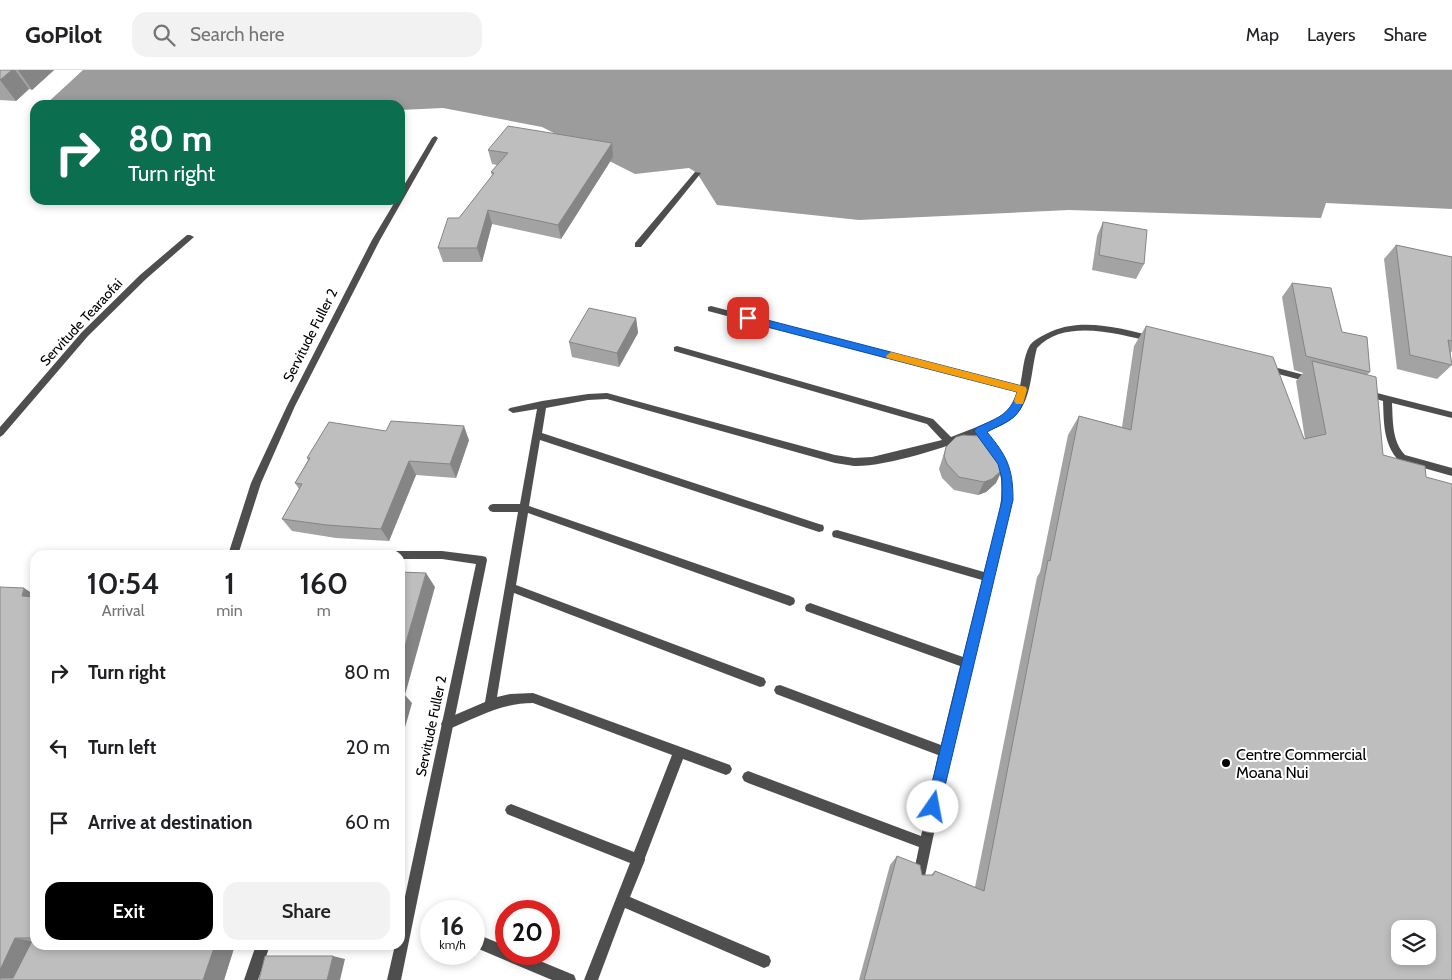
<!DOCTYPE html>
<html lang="en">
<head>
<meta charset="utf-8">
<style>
  :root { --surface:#fff; --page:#f2f2f2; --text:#202124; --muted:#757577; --line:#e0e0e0; --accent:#000 }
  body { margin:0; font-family:Cabin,sans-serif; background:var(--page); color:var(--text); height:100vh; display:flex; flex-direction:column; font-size:19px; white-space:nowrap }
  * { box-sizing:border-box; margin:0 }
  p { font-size:16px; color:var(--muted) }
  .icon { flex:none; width:28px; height:28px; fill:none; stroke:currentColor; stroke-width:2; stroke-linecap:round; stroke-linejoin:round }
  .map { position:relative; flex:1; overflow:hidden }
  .drawer { position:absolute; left:30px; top:480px; width:375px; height:400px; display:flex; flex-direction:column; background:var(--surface); border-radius:15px; box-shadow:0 2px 8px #0003 }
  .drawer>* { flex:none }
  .hud { position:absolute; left:30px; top:30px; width:375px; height:105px; border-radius:15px; box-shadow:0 2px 8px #0003; background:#0b6e4f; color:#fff; overflow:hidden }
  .tools { position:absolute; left:1391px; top:850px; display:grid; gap:10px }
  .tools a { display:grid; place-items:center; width:45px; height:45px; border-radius:10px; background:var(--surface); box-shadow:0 2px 8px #0003; font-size:25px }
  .speed { position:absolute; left:420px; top:830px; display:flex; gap:10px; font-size:25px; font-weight:700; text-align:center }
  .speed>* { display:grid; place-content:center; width:65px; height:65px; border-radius:50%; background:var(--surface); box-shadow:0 2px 8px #0003; line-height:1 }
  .speed small { font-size:12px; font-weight:400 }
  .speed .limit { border:8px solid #d22; background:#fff; color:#111 }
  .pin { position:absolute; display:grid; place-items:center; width:42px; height:42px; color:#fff; margin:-21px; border-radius:10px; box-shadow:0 2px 8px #0006 }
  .me { position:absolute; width:55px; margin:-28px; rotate:12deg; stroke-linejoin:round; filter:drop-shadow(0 0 4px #0008) }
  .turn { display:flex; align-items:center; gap:18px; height:105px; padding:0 15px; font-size:22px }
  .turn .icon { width:65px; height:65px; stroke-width:2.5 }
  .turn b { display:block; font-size:35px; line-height:42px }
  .eta { display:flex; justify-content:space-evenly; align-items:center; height:85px; text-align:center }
  .eta b { font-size:30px; font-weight:600; line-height:35px }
  .action { display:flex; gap:10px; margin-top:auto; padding:10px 15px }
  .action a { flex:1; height:58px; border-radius:15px; background:var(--accent); color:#fff; font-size:20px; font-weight:600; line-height:58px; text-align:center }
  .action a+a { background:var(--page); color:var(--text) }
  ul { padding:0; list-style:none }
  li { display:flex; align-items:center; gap:15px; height:75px; padding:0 15px }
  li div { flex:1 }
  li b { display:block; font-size:19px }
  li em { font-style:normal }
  header { display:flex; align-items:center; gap:30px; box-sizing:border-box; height:70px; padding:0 25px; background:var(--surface); border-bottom:1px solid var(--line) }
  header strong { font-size:24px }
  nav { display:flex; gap:28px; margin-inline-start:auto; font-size:18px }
  .search { width:350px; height:45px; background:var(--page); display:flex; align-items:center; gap:12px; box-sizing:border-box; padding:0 18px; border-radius:15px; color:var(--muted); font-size:19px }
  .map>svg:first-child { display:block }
  .water { fill:#9c9c9c }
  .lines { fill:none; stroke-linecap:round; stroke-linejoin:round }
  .service { fill:#4e4e4e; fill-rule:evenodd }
  .minor { fill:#4e4e4e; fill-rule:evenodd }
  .wall { fill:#a3a3a3 }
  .shaded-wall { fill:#858585 }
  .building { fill:#bebebe; stroke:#858585; fill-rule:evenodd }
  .route { fill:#1a73e8; stroke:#114b97 }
  .slow { fill:#f59e0b }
  .poi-dot { fill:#000; stroke:#fff; stroke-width:2 }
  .labels { text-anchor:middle; stroke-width:4; stroke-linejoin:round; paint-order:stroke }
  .street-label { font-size:14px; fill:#000; stroke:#fff }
  .near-poi-label { font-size:16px; fill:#000; stroke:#fff; text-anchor:start }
</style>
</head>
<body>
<header>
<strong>GoPilot</strong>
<div class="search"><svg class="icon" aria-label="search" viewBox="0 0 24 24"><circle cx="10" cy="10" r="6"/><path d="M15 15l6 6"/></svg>Search here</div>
<nav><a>Map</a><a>Layers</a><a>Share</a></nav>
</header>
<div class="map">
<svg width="1452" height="910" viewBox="0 0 1452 910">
  <rect width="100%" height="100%" fill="#fff"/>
  <polygon class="water" points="83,0 1452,0 1452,139 1326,133 1321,148 1069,140 859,150 717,135 697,103 689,98 635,104 542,57 443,38 400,40 400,35 45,35"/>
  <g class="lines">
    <g class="service">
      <polygon points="695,102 701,103 641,177 635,177 635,173"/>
      <path d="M 711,236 L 1020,316 C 1023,303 1023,287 1030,275 C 1034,270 1040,267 1046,264 C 1078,246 1122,258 1155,267 L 1156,269 L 1152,272 C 1119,264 1064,248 1037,278 C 1031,299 1032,329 1016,345 C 1009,353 996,358 985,362 C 1005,385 1011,400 1012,430 L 973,592 L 974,594 L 951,682 L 925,806 L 924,811 L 919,812 L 914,811 L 913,806 L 919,777 L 748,713 L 744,711 L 742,707 L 744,703 L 748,701 L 921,766 L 938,685 L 776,624 L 774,620 L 776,616 L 780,615 L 941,675 L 960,596 L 806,541 L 805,538 L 806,535 L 810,533 L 963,587 L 982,510 L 837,468 L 833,467 L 832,464 L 833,461 L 837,460 L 984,502 C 992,469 1011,423 996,390 C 992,381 984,373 977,365 C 947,377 885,397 854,396 C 848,395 841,394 835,393 L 607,329 L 588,330 L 546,338 L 542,363 L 819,454 L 823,455 L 824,458 L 823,461 L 819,462 L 540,370 L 529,436 L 790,526 L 794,528 L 795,531 L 794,534 L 790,536 L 528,443 L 516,515 L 764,608 L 766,612 L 764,616 L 760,617 L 514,523 L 497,627 L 510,624 L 533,623 L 730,695 L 732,699 L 730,703 L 726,705 L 683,689 L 645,788 L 645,790 L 630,827 L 769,886 L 771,891 L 769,896 L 764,898 L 625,838 L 598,910 L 584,910 L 630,793 L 507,744 L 505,740 L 507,736 L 511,734 L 634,782 L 672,685 L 533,633 C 501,633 476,648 447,660 L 443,658 L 441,654 L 443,650 L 485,632 L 518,442 L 493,442 L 490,441 L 488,438 L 490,435 L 493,434 L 520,434 L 537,339 L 513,343 L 508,340 L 510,338 L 542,331 L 588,324 L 607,323 L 835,385 L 854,388 L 872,387 L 942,370 L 927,354 L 674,281 L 674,277 L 677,276 L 933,349 L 951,367 L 1000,348 L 1010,341 L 1018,322 L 708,241 L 708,237 Z"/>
      <polygon points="1266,295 1312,307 1316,310 1312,313 1263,300 1262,298 1263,296"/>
      <path d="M 1365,320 L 1452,342 L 1452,348 L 1392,333 C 1393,352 1392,371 1405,385 L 1452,398 L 1452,406 L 1399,391 C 1383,373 1384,353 1383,331 L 1362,325 L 1361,323 L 1362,321 Z"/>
      <polygon points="474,863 506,876 506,884 523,884 574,905 576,910 552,910 474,877"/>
    </g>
    <g class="minor">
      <polygon points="435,66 438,68 380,170 295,336 261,413 238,485 228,485 251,413 287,336 372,170 396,130 400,130 400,122 432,68"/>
      <polygon points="187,165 190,165 194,167 146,209 88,266 3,365 0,367 0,357 82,262 140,205"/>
      <polygon points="397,481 442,481 482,486 486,487 487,490 401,910 387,910 395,875 400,875 400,850 476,494 442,489 400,489 400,485 392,485 393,482"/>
      <polygon points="256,875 270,875 258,910 244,910"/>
    </g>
  </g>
  <g class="wall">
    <polygon points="0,0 54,0 32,20 29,19 16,31 0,30"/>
    <polygon points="488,80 613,87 561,169 492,154 482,192 443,192 438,178 459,148 492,106 491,102 497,95 492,94"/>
    <polygon points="1103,152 1144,194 1136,209 1092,200 1097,166"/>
    <polygon points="1396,175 1452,187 1452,281 1450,284 1452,295 1437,309 1397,299 1384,189"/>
    <polygon points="1292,213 1342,262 1370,302 1367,305 1383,385 1452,910 859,910 890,795 897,786 922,805 931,805 935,801 975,817 1037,507 1040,502 1068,365 1079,346 1122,357 1134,276 1146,256 1304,369 1305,369 1296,311 1303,303 1294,300 1282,227"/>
    <polygon points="636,248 638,263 619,297 572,287 569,272"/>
    <polygon points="469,370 456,408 416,405 389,471 336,468 292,461 282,449 299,419 295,413 308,390 307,388"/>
    <polygon points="946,377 1002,400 996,413 986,422 978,425 954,420 942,408 939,399"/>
    <polygon points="0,517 35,875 235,875 224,910 0,910"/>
  </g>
  <g class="shaded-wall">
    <polygon points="12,0 15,0 29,19 16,31 0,10"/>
    <polygon points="18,0 54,0 32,20"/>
    <polygon points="612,73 613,87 561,169 558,155"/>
    <polygon points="488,140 492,154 482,192 477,178"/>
    <polygon points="636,248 638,263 619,297 617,283"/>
    <polygon points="464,356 469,370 456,408 450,394"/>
    <polygon points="409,391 416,405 389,471 381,459"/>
    <polygon points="1002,400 996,413 986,422 978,425 984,412"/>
    <polygon points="426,503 435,517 405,625 412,633 400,675 400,593"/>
    <polygon points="24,518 35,525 35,535 22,526"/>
    <polygon points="15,868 35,872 25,910 0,909 0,900"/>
    <polygon points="215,875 235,875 224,910 203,910"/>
    <polygon points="333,886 345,889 340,910 327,910"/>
  </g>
  <g class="building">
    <polygon points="0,0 12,0 0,10"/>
    <polygon points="508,56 612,73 558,155 488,140 477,178 438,178 448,148 459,148 494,103 491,102 508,83 488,80"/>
    <polygon points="1103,152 1147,160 1144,194 1099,185"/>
    <polygon points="1396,175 1452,187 1452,271 1448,270 1452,295 1410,285"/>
    <polygon points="1292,213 1331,218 1342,262 1367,267 1370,302 1306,286"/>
    <polygon points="589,238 636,248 617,283 569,272"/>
    <path d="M 1146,256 L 1273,287 L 1304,369 L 1326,364 L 1312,291 L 1376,307 L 1383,385 L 1425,396 L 1426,407 L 1452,414 L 1452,910 L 864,910 L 897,786 L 920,795 L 922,805 L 933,805 L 935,801 L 984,821 L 1048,490 L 1050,491 L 1079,346 L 1131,360 ZM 1400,859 L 1428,859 L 1428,886 L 1400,886 Z"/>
    <polygon points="391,351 464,356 450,394 409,391 381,459 327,455 282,449 302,414 295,413 310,388 307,388 329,352 386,361"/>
    <polygon points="963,365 979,366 993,373 1002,383 1002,400 992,409 984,412 959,407 947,394 944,386 946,377 956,367"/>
    <polygon points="400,502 426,503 400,593"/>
    <polygon points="0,517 24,518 22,526 35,527 35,875 215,875 203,910 0,910 0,908 13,908 32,871 30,868 15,868 0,900"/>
    <polygon points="265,886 333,886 327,910 259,910"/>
  </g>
  <path class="route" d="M 748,245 L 1022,316 L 1027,320 C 1020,349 1012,349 987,362 C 1007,386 1013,398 1013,430 L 940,737 L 938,742 L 933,744 L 928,742 L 926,737 L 1002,430 L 1002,409 L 998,394 L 974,361 L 976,358 C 996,348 1010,346 1017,322 L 744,251 L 744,246 Z"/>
  <polygon class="slow" points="891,282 1026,317 1027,320 1023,334 1016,334 1014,331 1017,322 887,288 886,286"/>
  <circle class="poi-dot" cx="1226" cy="693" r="5"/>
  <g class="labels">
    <g class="street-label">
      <text transform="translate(81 252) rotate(-47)" y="5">Servitude Tearaofai</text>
      <text transform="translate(310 265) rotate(-63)" y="5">Servitude Fuller 2</text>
      <text transform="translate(431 656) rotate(-78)" y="5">Servitude Fuller 2</text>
    </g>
    <g class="near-poi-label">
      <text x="1236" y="690">Centre Commercial<tspan x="1236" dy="18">Moana Nui</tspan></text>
    </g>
  </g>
</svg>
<div class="tools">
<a><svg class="icon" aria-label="layers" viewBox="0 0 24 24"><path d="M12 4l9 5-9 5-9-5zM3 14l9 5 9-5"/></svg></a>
</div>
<div class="speed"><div>16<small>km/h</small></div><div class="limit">20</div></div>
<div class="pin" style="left:748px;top:248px;background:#d93025"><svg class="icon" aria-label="arrive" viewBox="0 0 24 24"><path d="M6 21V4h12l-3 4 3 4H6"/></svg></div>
<svg class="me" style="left:933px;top:737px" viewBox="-20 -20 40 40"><circle r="19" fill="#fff"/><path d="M0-13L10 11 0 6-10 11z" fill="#1a73e8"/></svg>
<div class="hud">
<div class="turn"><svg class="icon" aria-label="right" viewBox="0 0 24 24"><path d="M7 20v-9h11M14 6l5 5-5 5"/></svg><div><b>80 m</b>Turn right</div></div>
</div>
<section class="drawer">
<div class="eta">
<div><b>10:54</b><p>Arrival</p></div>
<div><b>1</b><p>min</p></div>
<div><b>160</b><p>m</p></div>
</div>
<ul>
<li><svg class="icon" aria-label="right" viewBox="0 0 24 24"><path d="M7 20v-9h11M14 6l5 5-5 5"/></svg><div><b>Turn right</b></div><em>80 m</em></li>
<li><svg class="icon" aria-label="left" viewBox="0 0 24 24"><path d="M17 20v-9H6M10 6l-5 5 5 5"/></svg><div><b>Turn left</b></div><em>20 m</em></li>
<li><svg class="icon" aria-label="arrive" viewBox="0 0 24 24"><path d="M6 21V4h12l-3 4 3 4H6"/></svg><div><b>Arrive at destination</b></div><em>60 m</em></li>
</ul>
<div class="action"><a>Exit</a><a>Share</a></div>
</section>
</div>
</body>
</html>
